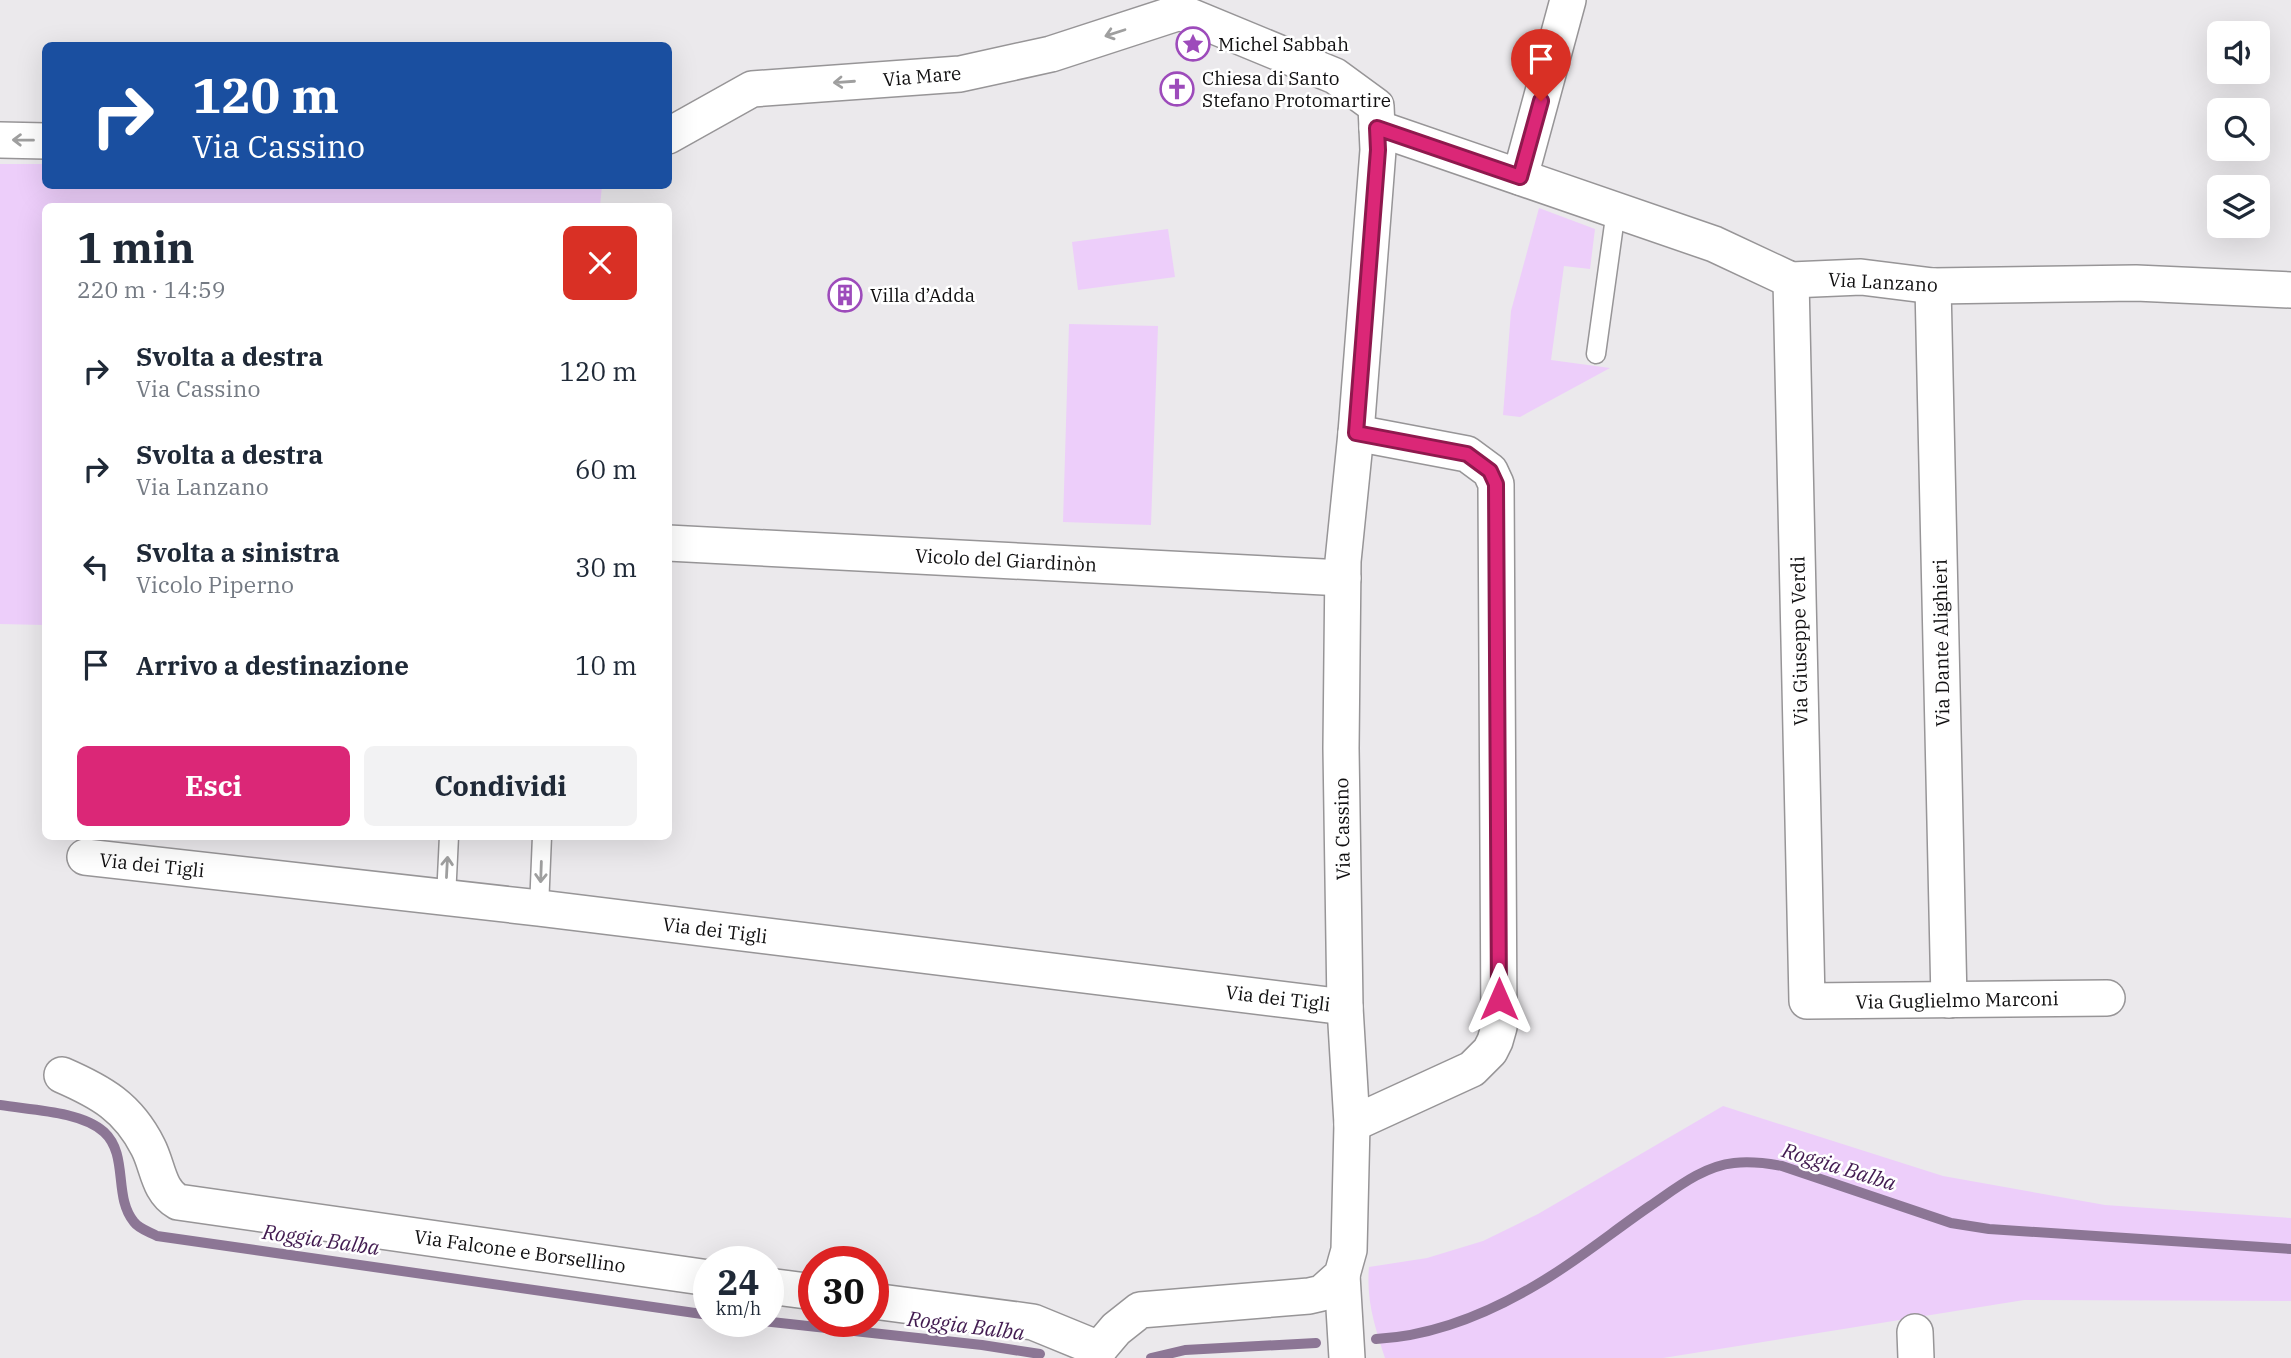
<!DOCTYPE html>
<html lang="it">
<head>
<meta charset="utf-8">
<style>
  :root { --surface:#fff; --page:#f2f2f3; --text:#1f2937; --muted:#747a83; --accent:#db2777 }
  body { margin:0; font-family:"IBM Plex Serif",serif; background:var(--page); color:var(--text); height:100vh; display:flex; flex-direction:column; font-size:26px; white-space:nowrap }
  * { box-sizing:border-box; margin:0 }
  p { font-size:23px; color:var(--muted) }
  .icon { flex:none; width:38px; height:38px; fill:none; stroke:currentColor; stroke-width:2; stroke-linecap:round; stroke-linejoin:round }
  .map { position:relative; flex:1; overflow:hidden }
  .panel { position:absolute; left:42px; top:203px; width:630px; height:637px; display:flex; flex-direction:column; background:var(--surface); border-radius:10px; box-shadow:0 7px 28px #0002 }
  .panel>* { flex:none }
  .top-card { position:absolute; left:42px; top:42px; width:630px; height:147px; border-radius:10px; box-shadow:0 7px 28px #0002; background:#1a4fa0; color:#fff; overflow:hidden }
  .fabs { position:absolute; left:2207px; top:21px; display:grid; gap:14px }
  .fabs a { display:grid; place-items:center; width:63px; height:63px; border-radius:10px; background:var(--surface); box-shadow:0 7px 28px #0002; font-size:35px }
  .speed { position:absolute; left:693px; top:1246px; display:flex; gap:14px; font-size:35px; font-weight:700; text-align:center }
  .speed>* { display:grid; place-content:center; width:91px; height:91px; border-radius:50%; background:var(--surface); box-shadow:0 7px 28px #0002; line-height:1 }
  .speed small { font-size:18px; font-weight:400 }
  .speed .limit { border:10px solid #d22; background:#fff; color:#111 }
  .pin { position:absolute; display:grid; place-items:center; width:60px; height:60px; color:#fff; margin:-72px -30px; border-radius:50% 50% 50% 0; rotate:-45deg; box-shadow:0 0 7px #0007 }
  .pin .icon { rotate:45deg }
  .me { position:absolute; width:77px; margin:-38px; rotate:0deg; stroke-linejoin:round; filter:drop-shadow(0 0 5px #0008) }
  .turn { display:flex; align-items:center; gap:24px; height:147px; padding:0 35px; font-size:32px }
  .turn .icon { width:91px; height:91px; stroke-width:2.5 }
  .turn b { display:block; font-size:49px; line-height:60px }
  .round { display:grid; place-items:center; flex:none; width:74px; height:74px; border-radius:10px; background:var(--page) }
  .overview { display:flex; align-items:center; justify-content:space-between; height:119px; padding:0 35px }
  h1 { font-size:42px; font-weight:700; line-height:52px }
  .button { display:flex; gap:14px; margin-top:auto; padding:14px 35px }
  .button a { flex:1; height:80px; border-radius:10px; background:var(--accent); color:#fff; font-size:28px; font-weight:700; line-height:80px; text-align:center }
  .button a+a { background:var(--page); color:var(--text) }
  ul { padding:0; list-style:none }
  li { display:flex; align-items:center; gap:21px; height:98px; padding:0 35px }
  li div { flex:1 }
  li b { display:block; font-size:26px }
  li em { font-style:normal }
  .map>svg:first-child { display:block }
  .green { fill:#edcefa }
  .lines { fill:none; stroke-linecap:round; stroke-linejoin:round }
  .stream { stroke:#8c7695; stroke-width:10 }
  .lane-casing { stroke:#979597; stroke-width:21 }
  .street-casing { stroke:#979597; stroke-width:38 }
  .lane { stroke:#fff; stroke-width:18 }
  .street { stroke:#fff; stroke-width:35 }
  .oneway { stroke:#9f9f9f }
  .route-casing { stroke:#8e194d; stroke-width:18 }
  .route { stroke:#db2777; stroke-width:12 }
  .labels { text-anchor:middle; stroke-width:5; stroke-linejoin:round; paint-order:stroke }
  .poi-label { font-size:19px; fill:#100f10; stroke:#fff; text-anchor:start }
  .street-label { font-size:19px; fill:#100f10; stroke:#fff }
  .water-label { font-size:21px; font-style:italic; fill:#421b50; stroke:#fff }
</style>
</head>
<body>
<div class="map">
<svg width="2291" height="1358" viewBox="0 0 2291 1358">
  <rect width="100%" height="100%" fill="#ebe9ec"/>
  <g class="green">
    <polygon points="0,164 45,164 46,186 602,186 600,206 46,206 45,625 0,624"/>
    <polygon points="1539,208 1595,229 1590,269 1564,266 1551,360 1610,368 1520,417 1503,415 1511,311"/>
    <polygon points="1168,229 1175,277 1078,290 1072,242"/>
    <polygon points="1069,324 1158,326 1151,525 1063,522"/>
    <path d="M 1723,1106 L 1943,1176 L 2105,1205 L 2291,1218 L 2291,1301 L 2024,1300 L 1663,1358 L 1385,1358 C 1375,1327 1366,1300 1369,1267 L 1427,1258 L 1483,1241 L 1538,1214 Z"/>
  </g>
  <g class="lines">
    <g class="stream">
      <path d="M 0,1105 C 30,1110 81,1111 104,1132 C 129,1155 113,1197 134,1222 C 139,1229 150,1232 157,1236 L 709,1315"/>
      <polyline points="762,1321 982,1345 1040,1354"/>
      <path d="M 1376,1339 C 1434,1336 1487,1314 1536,1285 C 1576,1262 1612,1232 1650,1206 C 1675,1189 1703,1166 1734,1163 C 1751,1161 1766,1163 1782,1166 L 1951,1223 L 1989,1229 L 2291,1249"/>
      <polyline points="1151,1358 1185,1350 1316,1343"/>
    </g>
    <defs>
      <g id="lane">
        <polyline points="1596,354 1616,210"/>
        <polyline points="446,898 449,836"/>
        <polyline points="539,908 542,836"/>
      </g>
      <g id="street">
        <polyline points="1377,128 1714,244 1791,280 1861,277 1933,286 2136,283 2291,290"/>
        <polyline points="668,136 752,89 960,74 1051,54 1180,12"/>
        <polyline points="0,140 46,141"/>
        <polyline points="1520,177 1568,0"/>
        <polyline points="1791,280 1807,1001 2107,998"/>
        <polyline points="1933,286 1949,1000"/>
        <polyline points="668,543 1343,578"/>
        <polyline points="85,857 539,908 1345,1007"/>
        <path d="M 62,1075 C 101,1092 128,1107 148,1147 C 158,1166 158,1191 178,1202 L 709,1278"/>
        <polyline points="1352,1124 1472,1069 1490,1051 1495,1041 1499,1027 1496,484 1490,471 1467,454 1356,433"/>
        <polyline points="1342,1275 1347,1358"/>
        <polyline points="768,1286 814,1292"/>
        <polyline points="873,1301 1033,1322 1099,1349"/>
        <polyline points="1915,1332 1916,1358"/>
        <polyline points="1095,1358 1099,1349 1116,1329 1140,1310 1309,1296 1322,1293 1342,1275 1349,1250 1352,1124 1345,1007 1341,748 1343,561 1356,433 1378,150 1376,106 1335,76 1180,12"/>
      </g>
    </defs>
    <use href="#lane" class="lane-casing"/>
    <use href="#street" class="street-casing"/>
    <use href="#lane" class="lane"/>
    <use href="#street" class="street"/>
  </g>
  <defs><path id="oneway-shaft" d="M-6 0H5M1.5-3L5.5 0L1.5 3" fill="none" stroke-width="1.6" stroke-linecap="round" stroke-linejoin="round" transform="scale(1.75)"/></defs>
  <g class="oneway">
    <use href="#oneway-shaft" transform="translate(1115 33) rotate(162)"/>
    <use href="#oneway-shaft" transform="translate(844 82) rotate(176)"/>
    <use href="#oneway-shaft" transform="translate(23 140) rotate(-179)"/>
    <use href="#oneway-shaft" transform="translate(447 867) rotate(-87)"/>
    <use href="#oneway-shaft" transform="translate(541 872) rotate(92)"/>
  </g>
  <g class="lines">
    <defs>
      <polyline id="route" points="1499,999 1496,484 1490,471 1467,454 1356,433 1378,150 1377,128 1520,177 1541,101"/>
    </defs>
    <use href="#route" class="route-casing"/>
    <use href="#route" class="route"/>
  </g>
  <defs>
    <symbol id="sight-ring" viewBox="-11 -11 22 22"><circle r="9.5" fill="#fff" stroke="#9d4bbb" stroke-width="1.5"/><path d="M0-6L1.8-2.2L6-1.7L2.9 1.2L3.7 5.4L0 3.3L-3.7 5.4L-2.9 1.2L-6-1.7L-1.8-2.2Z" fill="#9d4bbb"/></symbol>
    <symbol id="church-ring" viewBox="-11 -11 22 22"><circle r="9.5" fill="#fff" stroke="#9d4bbb" stroke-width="1.5"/><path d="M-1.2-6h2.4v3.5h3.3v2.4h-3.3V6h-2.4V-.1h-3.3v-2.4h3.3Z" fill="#9d4bbb"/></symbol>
    <symbol id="building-ring" viewBox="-11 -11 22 22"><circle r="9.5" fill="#fff" stroke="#9d4bbb" stroke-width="1.5"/><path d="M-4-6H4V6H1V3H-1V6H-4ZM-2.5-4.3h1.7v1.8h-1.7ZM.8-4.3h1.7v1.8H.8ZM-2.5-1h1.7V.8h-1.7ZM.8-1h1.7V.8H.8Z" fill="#9d4bbb"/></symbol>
  </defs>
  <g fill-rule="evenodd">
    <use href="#sight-ring" x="1174" y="25" width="38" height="38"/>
    <use href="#church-ring" x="1158" y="70" width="38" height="38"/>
    <use href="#building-ring" x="826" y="276" width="38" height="38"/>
  </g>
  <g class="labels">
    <g class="poi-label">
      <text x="1218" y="51">Michel Sabbah</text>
      <text x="1202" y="85">Chiesa di Santo<tspan x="1202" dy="22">Stefano Protomartire</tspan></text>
      <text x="870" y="302">Villa d’Adda</text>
    </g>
    <g class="street-label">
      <text transform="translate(922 76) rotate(-5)" y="7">Via Mare</text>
      <text transform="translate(1883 282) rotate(3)" y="7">Via Lanzano</text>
      <text transform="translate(1006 560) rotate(3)" y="7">Vicolo del Giardinòn</text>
      <text transform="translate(1799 641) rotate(-91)" y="7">Via Giuseppe Verdi</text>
      <text transform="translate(1941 643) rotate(-91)" y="7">Via Dante Alighieri</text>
      <text transform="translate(1342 829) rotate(-91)" y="7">Via Cassino</text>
      <text transform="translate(152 865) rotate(6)" y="7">Via dei Tigli</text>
      <text transform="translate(715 930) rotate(7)" y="7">Via dei Tigli</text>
      <text transform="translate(1278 998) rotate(7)" y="7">Via dei Tigli</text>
      <text transform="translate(1957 1000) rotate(-1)" y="7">Via Guglielmo Marconi</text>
      <text transform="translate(520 1251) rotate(8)" y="7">Via Falcone e Borsellino</text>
    </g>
    <g class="water-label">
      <text transform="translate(1839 1167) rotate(17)" y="7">Roggia Balba</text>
      <text transform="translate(321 1240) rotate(8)" y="7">Roggia Balba</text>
      <text transform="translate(966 1326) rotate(7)" y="7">Roggia Balba</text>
    </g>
  </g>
</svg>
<div class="fabs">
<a><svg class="icon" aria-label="sound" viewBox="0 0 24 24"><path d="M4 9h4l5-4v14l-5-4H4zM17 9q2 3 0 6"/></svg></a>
<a><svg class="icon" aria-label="search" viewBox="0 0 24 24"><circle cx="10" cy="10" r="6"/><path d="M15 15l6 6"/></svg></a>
<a><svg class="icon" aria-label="layers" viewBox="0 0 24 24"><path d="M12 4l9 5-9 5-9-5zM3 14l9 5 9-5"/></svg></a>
</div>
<div class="speed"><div>24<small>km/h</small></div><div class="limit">30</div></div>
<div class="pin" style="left:1541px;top:101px;background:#d93025"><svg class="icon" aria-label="arrive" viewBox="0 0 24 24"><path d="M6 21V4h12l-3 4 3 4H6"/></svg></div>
<svg class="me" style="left:1499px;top:999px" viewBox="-20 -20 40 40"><path d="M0-17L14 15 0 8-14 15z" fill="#db2777" stroke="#fff" stroke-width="4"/></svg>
<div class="top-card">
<div class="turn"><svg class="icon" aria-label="right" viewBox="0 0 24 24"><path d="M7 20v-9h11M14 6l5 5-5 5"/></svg><div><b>120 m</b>Via Cassino</div></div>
</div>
<section class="panel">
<div class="overview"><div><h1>1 min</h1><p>220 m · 14:59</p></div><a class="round" style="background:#d93025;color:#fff"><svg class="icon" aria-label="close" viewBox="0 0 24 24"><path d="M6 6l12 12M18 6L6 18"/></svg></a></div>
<ul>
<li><svg class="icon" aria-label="right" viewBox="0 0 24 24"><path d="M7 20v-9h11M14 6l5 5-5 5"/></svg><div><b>Svolta a destra</b><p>Via Cassino</p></div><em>120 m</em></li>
<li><svg class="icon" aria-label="right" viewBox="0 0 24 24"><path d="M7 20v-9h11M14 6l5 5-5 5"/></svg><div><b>Svolta a destra</b><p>Via Lanzano</p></div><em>60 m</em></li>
<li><svg class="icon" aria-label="left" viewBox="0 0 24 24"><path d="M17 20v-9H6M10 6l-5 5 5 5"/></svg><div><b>Svolta a sinistra</b><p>Vicolo Piperno</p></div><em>30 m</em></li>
<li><svg class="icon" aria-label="arrive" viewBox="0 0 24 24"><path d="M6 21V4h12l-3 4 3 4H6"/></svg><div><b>Arrivo a destinazione</b></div><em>10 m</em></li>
</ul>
<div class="button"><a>Esci</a><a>Condividi</a></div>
</section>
</div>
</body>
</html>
